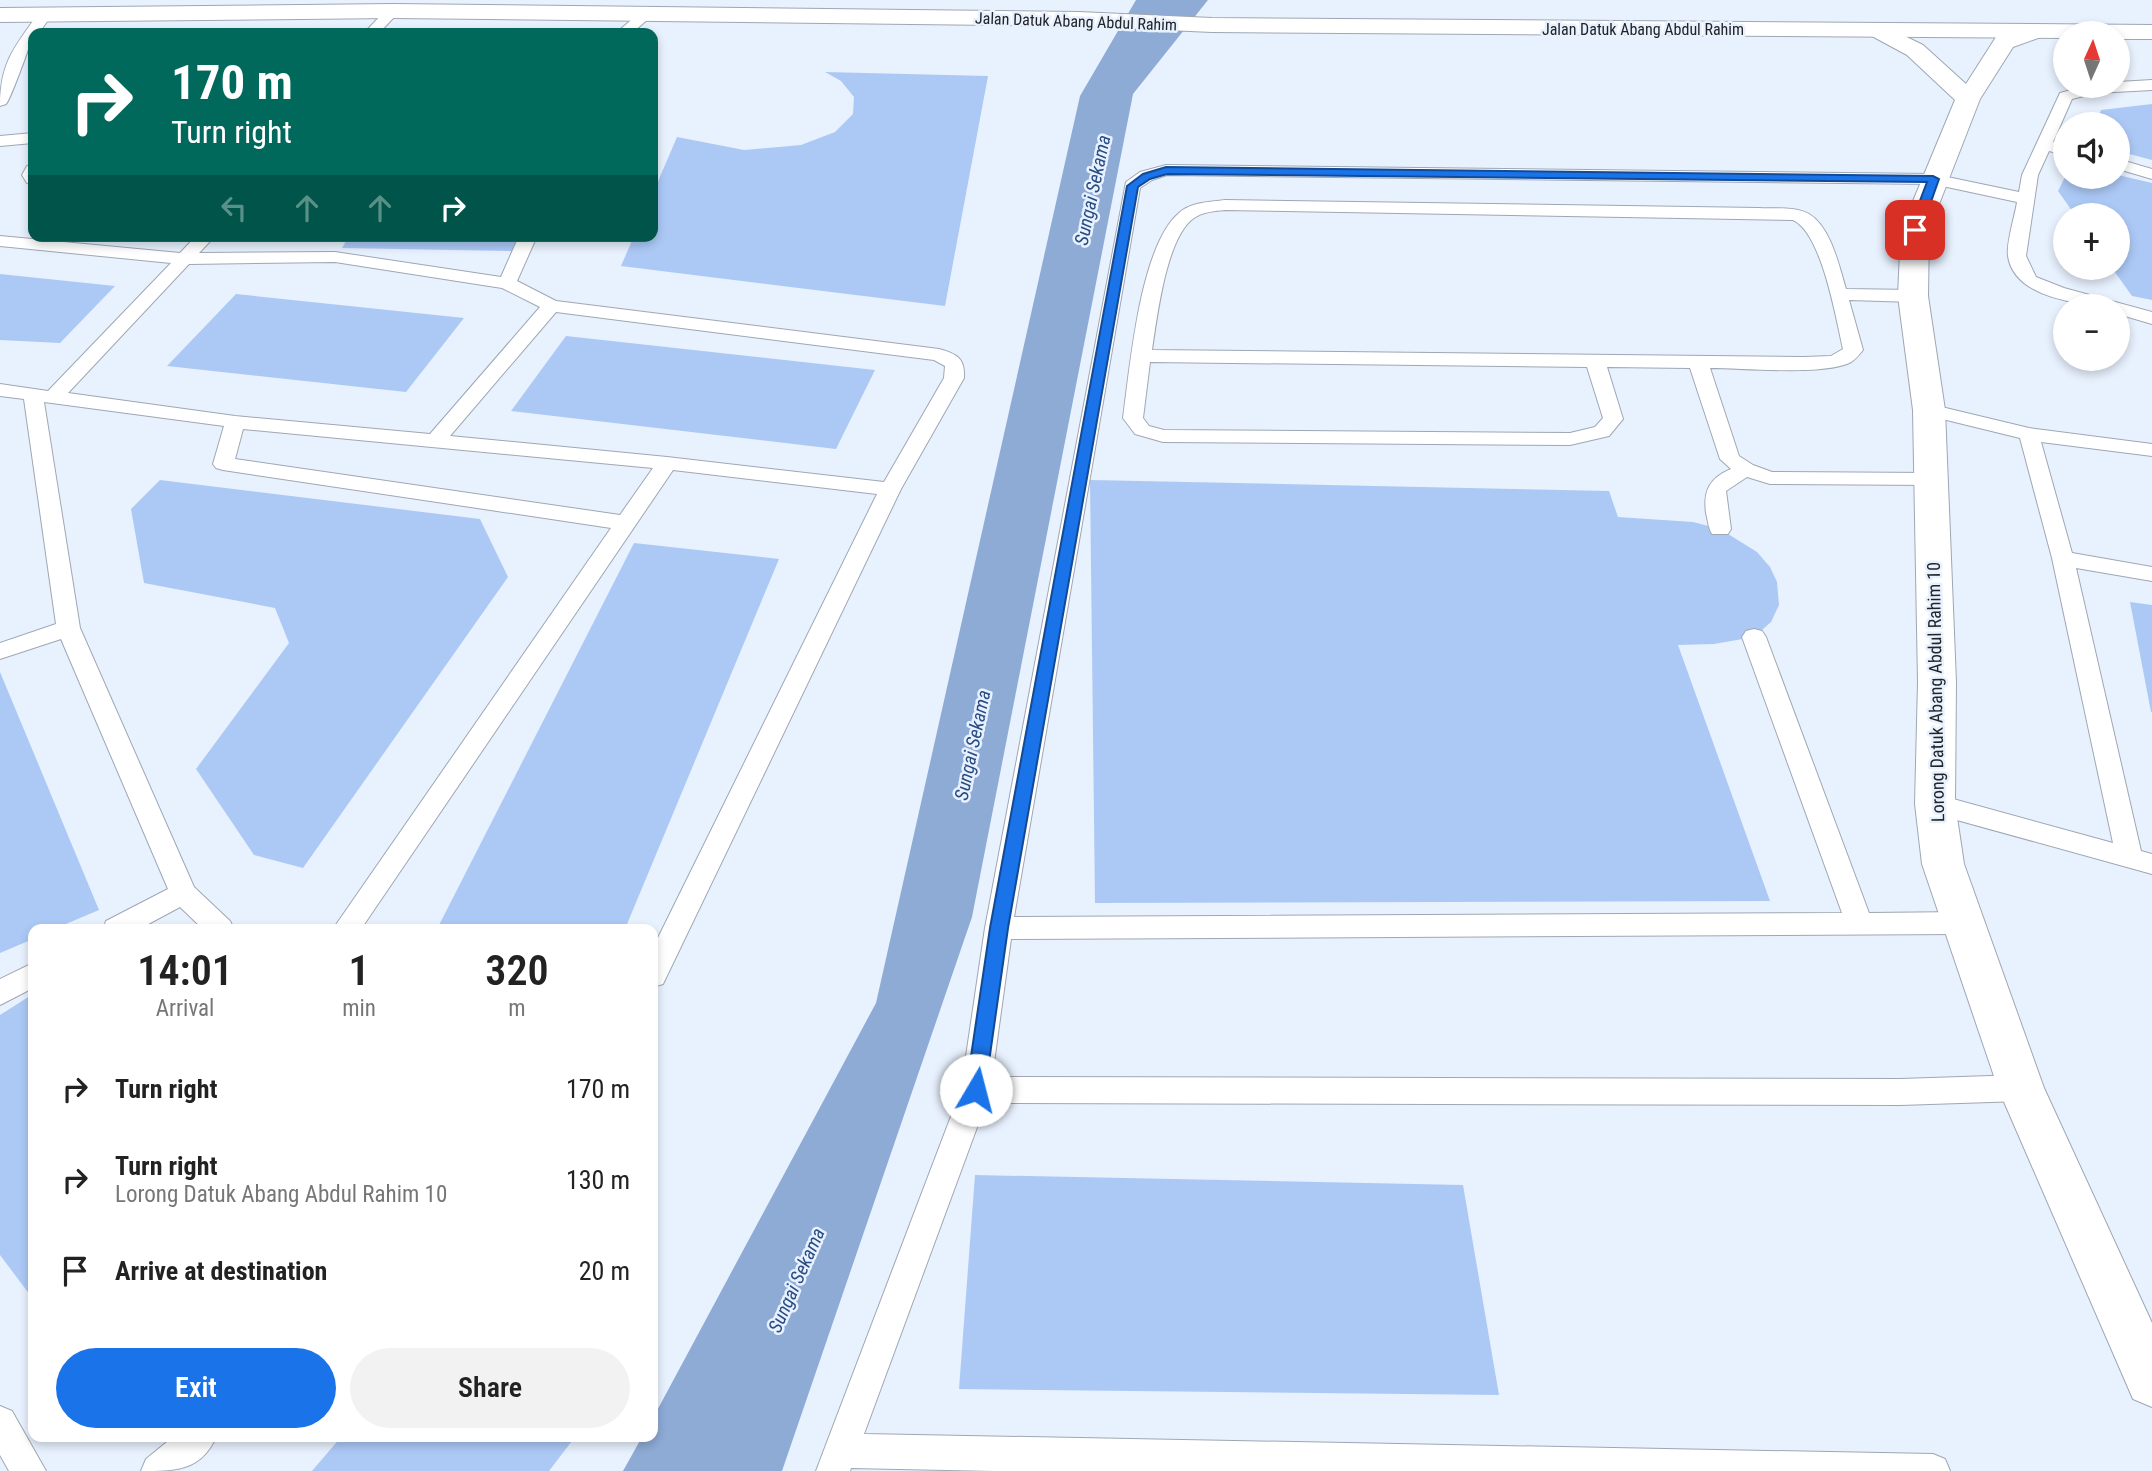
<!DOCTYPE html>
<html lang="en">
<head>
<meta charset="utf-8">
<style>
  :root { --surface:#fff; --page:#f2f2f2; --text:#222; --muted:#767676; --accent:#1a73e8 }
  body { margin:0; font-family:"Roboto Condensed",sans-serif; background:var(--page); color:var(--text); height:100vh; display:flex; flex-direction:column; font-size:26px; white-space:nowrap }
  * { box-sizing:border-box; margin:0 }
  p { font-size:23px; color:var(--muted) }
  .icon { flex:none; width:38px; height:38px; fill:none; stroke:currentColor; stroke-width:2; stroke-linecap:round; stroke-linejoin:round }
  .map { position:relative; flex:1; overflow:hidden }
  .side { position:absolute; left:28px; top:924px; width:630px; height:518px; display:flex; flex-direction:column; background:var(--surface); border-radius:14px; box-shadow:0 4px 10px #0003 }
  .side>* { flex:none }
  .hud { position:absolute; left:28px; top:28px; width:630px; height:214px; border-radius:14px; box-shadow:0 4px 10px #0003; background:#00695c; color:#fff; overflow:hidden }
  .needle { width:46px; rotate:3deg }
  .controls { position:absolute; left:2053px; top:21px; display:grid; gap:14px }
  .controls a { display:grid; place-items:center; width:77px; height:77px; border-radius:50%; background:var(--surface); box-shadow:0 4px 10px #0003; font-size:35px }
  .pin { position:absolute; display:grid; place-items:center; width:60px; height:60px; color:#fff; margin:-30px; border-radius:14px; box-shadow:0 4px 10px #0006 }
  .me { position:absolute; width:77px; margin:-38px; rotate:8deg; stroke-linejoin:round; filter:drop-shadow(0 0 5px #0008) }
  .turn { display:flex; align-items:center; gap:24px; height:147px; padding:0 28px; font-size:32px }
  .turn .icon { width:91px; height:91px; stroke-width:2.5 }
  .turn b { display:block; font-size:49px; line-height:60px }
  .lanes { display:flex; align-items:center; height:66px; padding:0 28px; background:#0003; justify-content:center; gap:35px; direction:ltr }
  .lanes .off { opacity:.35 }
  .eta { display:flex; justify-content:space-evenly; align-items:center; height:119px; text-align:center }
  .eta b { font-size:42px; font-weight:600; line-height:49px }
  .button { display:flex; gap:14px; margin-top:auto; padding:14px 28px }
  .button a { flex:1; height:80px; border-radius:42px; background:var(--accent); color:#fff; font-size:28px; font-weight:600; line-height:80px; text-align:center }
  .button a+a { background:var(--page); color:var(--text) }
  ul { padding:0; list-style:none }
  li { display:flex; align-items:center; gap:21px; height:91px; padding:0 28px }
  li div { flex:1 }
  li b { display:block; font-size:26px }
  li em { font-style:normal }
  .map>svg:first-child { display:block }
  .water { fill:#8eabd6 }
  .building { fill:#acc9f6 }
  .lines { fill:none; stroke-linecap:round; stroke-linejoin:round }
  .service-casing { stroke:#9fa7b3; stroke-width:2 }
  .minor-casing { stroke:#9fa7b3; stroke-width:2 }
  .tertiary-casing { stroke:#9fa7b3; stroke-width:2 }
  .service { fill:#fff; fill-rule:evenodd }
  .minor { fill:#fff; fill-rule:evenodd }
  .tertiary { fill:#fff; fill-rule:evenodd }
  .route { fill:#1a73e8; stroke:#114b97; stroke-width:2 }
  .labels { text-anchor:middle; stroke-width:5; stroke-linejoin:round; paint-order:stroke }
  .far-street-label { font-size:16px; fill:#212428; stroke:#e8f1fe }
  .street-label { font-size:18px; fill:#212428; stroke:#e8f1fe }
  .water-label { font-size:19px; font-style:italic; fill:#284c83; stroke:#e8f1fe }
</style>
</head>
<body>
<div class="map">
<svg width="2152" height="1471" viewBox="0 0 2152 1471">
  <rect width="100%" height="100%" fill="#e8f1fe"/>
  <polygon class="water" points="1136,0 1208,0 1133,94 972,917 782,1471 623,1471 642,1437 653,1437 653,1418 876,1003 1080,96"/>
  <g class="building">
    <polygon points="825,72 988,76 945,306 621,266 634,236 653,236 653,193 677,137 744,150 801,145 835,132 853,114 854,97 841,81"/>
    <polygon points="2152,104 2152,160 2118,151 2118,124 2095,124 2101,110"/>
    <polygon points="2118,175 2152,183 2152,300 2132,296 2112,268 2118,268 2118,215 2075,215 2058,191 2065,177 2118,177"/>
    <polygon points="349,236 523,236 515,251 342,248"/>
    <polygon points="0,274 115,286 60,343 0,340"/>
    <polygon points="236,294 464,318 406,392 167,366"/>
    <polygon points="566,336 875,370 836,449 511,411"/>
    <polygon points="160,480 480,519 508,577 303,868 254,855 196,769 289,643 275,608 144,583 131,509"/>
    <polygon points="1090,480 1609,491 1618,517 1693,522 1720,529 1757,552 1770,567 1777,582 1779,605 1771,622 1754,637 1714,644 1678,645 1770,901 1095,903"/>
    <polygon points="634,543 779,559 625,929 437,929"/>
    <polygon points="2130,602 2152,605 2152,712 2151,712"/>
    <polygon points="0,672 99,910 54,929 33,929 33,939 0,953"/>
    <polygon points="33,994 33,1299 0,1255 0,1015"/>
    <polygon points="975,1175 1463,1185 1499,1395 959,1389"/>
    <polygon points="341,1437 575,1437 549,1471 312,1471"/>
  </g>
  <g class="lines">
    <defs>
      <g id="service">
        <polygon points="393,7 400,11 379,33 364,33 388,8"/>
        <path d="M 46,9 L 53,13 L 39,33 L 33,33 C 33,38 10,101 6,104 C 4,105 2,105 0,106 C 0,61 16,45 41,10 Z"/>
        <polygon points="648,9 655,13 632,33 616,33 643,10"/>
        <path d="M 2152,80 L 2152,90 L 2096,93 L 2072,99 L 2053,142 L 2065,145 L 2065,155 L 2049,151 L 2038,175 L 2026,256 L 2036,277 L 2064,288 L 2152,312 L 2152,324 L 2118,314 L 2118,306 C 2084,306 2014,299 2008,256 C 2006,243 2015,216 2017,202 L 1933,184 L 1167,175 L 1152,180 L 1140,188 L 1014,917 L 1842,913 L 1742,637 L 1746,631 L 1754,629 L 1762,631 L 1766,637 L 1869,913 L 1963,912 L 1973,915 L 1977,923 L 1973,931 L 1963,934 L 1011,939 L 992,1077 L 1900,1079 L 2021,1075 L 2031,1079 L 2036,1088 L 2031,1097 L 2021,1101 L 1900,1105 L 986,1103 L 864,1434 L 1933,1454 L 1945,1459 L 1950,1471 L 994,1471 L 851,1468 L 850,1471 L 816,1471 L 961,1090 L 985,928 L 1126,182 L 1140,172 L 1166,165 L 1933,174 L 2019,192 L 2022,175 L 2060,93 L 2086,86 L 2118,86 L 2118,82 Z"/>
        <polygon points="33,133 33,143 0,146 0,136"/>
        <polygon points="2118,159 2152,169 2152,179 2118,169"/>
        <polygon points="33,165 33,184 27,183 22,175 27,166"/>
        <path d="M 1225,200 L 1759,208 C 1774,209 1795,206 1809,214 C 1831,227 1839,266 1846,289 L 1913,290 L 1922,296 L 1913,302 L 1849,300 L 1863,350 C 1859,355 1856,359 1851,362 C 1825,376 1743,368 1710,368 L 1739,456 L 1753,465 L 1772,472 L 1931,473 L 1938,474 L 1941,479 L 1938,484 L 1931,485 L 1770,484 L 1747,477 L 1726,491 L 1731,529 L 1728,534 L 1712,534 C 1708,527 1708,520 1706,513 C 1703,490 1710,478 1731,469 L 1720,459 L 1690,368 L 1607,367 L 1623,419 L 1609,436 L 1570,445 L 1163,442 L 1135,434 L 1123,418 C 1130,367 1140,246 1179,213 C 1191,202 1210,202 1225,200 ZM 1225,210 L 1793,220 C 1822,233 1836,319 1843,349 L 1831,356 L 1804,357 L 1152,350 C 1157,318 1166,237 1194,218 C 1203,212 1214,211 1225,210 ZM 1150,362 L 1587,367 L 1603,418 L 1595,427 L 1570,433 L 1164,430 L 1149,426 L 1143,418 Z"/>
        <path d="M 0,236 L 180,253 L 196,236 L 215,236 L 199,253 L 335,252 L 501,277 L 519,236 L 537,236 L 517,281 L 556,301 L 939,349 C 958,354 965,359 964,378 L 901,489 L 663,984 L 653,987 L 653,948 L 877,494 L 673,470 L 361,929 L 333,929 L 611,528 L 223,470 L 216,468 L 213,464 L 224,426 L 44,402 L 80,628 L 194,887 L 230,921 L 234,929 L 203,929 L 180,907 L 139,929 L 103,929 L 106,921 L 168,889 L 61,639 L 0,659 L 0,643 L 56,624 L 24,399 L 0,396 L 0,384 L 48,391 L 171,263 L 0,246 ZM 335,262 L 502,288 L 540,307 L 430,434 L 235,416 L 68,393 L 189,264 ZM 556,312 L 934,360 L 945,366 L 944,378 L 884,482 L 667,457 L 450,436 ZM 243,429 L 653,468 L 620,515 L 235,459 Z"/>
        <polygon points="1929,404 2029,428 2152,444 2152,456 2041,442 2072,553 2152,567 2152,581 2076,568 2141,851 2152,854 2152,874 1935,814 1926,811 1922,804 1926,797 1935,794 2113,843 2052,558 2020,438 1922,414 1919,410 1922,406"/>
        <polygon points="33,963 33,988 0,1005 0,979"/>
        <polygon points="0,1406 12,1411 46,1471 9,1471 0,1455"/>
        <path d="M 173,1437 L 216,1437 C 201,1471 175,1471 141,1471 L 146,1459 Z"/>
      </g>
      <polygon id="minor" points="1878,23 1923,45 1966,84 1996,37 2033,25 2041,27 2045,32 2041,37 2013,47 1980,99 1929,230 1928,296 1945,410 1956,682 1955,804 1964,864 2044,1088 2152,1323 2152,1407 2133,1399 1998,1088 1922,864 1915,804 1918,682 1913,410 1898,296 1901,230 1955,100 1907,55 1870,35 1866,30 1870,25"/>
      <polygon id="tertiary" points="393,4 1079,12 1212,18 2152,25 2152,39 2118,39 2118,33 2065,33 2065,38 1212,32 1079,26 393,18 0,22 0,8"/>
    </defs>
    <use href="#service" class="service-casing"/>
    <use href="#minor" class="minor-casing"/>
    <use href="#tertiary" class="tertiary-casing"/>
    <use href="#service" class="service"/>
    <use href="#minor" class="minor"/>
    <use href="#tertiary" class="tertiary"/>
  </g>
  <polygon class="route" points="1166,167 1933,176 1939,179 1921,230 1915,233 1909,230 1927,182 1167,174 1150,179 1138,187 1008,928 985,1090 983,1096 976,1098 969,1096 966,1090 990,928 1127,186 1143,174"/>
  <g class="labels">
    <g class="far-street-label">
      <text transform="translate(1076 21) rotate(2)" y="6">Jalan Datuk Abang Abdul Rahim</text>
      <text x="1643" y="35">Jalan Datuk Abang Abdul Rahim</text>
    </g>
    <g class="street-label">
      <text transform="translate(1936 692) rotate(-91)" y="6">Lorong Datuk Abang Abdul Rahim 10</text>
    </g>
    <g class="water-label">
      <text transform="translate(1092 190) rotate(-78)" y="7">Sungai Sekama</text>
      <text transform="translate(972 745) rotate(-78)" y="7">Sungai Sekama</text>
      <text transform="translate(796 1280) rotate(-66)" y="7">Sungai Sekama</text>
    </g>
  </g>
</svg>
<div class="controls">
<a><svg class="needle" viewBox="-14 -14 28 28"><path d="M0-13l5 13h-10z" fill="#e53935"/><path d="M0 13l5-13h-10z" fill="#767676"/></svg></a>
<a><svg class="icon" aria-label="sound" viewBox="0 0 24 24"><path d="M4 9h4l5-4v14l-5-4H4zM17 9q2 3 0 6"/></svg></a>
<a>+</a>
<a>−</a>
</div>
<div class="pin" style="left:1915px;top:230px;background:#d93025"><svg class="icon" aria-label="arrive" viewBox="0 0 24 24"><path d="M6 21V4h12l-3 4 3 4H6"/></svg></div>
<svg class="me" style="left:976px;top:1090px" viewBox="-20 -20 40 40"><circle r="19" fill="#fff"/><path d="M0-13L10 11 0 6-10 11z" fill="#1a73e8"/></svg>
<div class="hud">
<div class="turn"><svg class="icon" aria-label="right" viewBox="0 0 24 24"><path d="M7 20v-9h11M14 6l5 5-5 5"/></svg><div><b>170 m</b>Turn right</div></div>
<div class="lanes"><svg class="icon off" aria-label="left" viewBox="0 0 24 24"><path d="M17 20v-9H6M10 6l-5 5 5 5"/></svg><svg class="icon off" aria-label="ahead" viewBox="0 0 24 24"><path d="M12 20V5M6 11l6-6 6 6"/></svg><svg class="icon off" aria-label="ahead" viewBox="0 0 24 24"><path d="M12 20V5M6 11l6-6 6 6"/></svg><svg class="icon" aria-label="right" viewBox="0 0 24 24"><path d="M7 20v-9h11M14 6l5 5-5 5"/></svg></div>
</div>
<section class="side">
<div class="eta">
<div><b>14:01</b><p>Arrival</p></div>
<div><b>1</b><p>min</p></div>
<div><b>320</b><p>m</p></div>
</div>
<ul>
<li><svg class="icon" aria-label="right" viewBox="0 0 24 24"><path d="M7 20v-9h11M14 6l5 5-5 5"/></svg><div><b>Turn right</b></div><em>170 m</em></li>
<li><svg class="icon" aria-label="right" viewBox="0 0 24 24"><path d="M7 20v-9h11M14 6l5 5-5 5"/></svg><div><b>Turn right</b><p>Lorong Datuk Abang Abdul Rahim 10</p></div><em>130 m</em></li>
<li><svg class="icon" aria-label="arrive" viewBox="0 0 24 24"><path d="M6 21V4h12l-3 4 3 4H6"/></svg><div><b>Arrive at destination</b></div><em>20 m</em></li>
</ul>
<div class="button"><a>Exit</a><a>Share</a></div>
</section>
</div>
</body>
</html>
